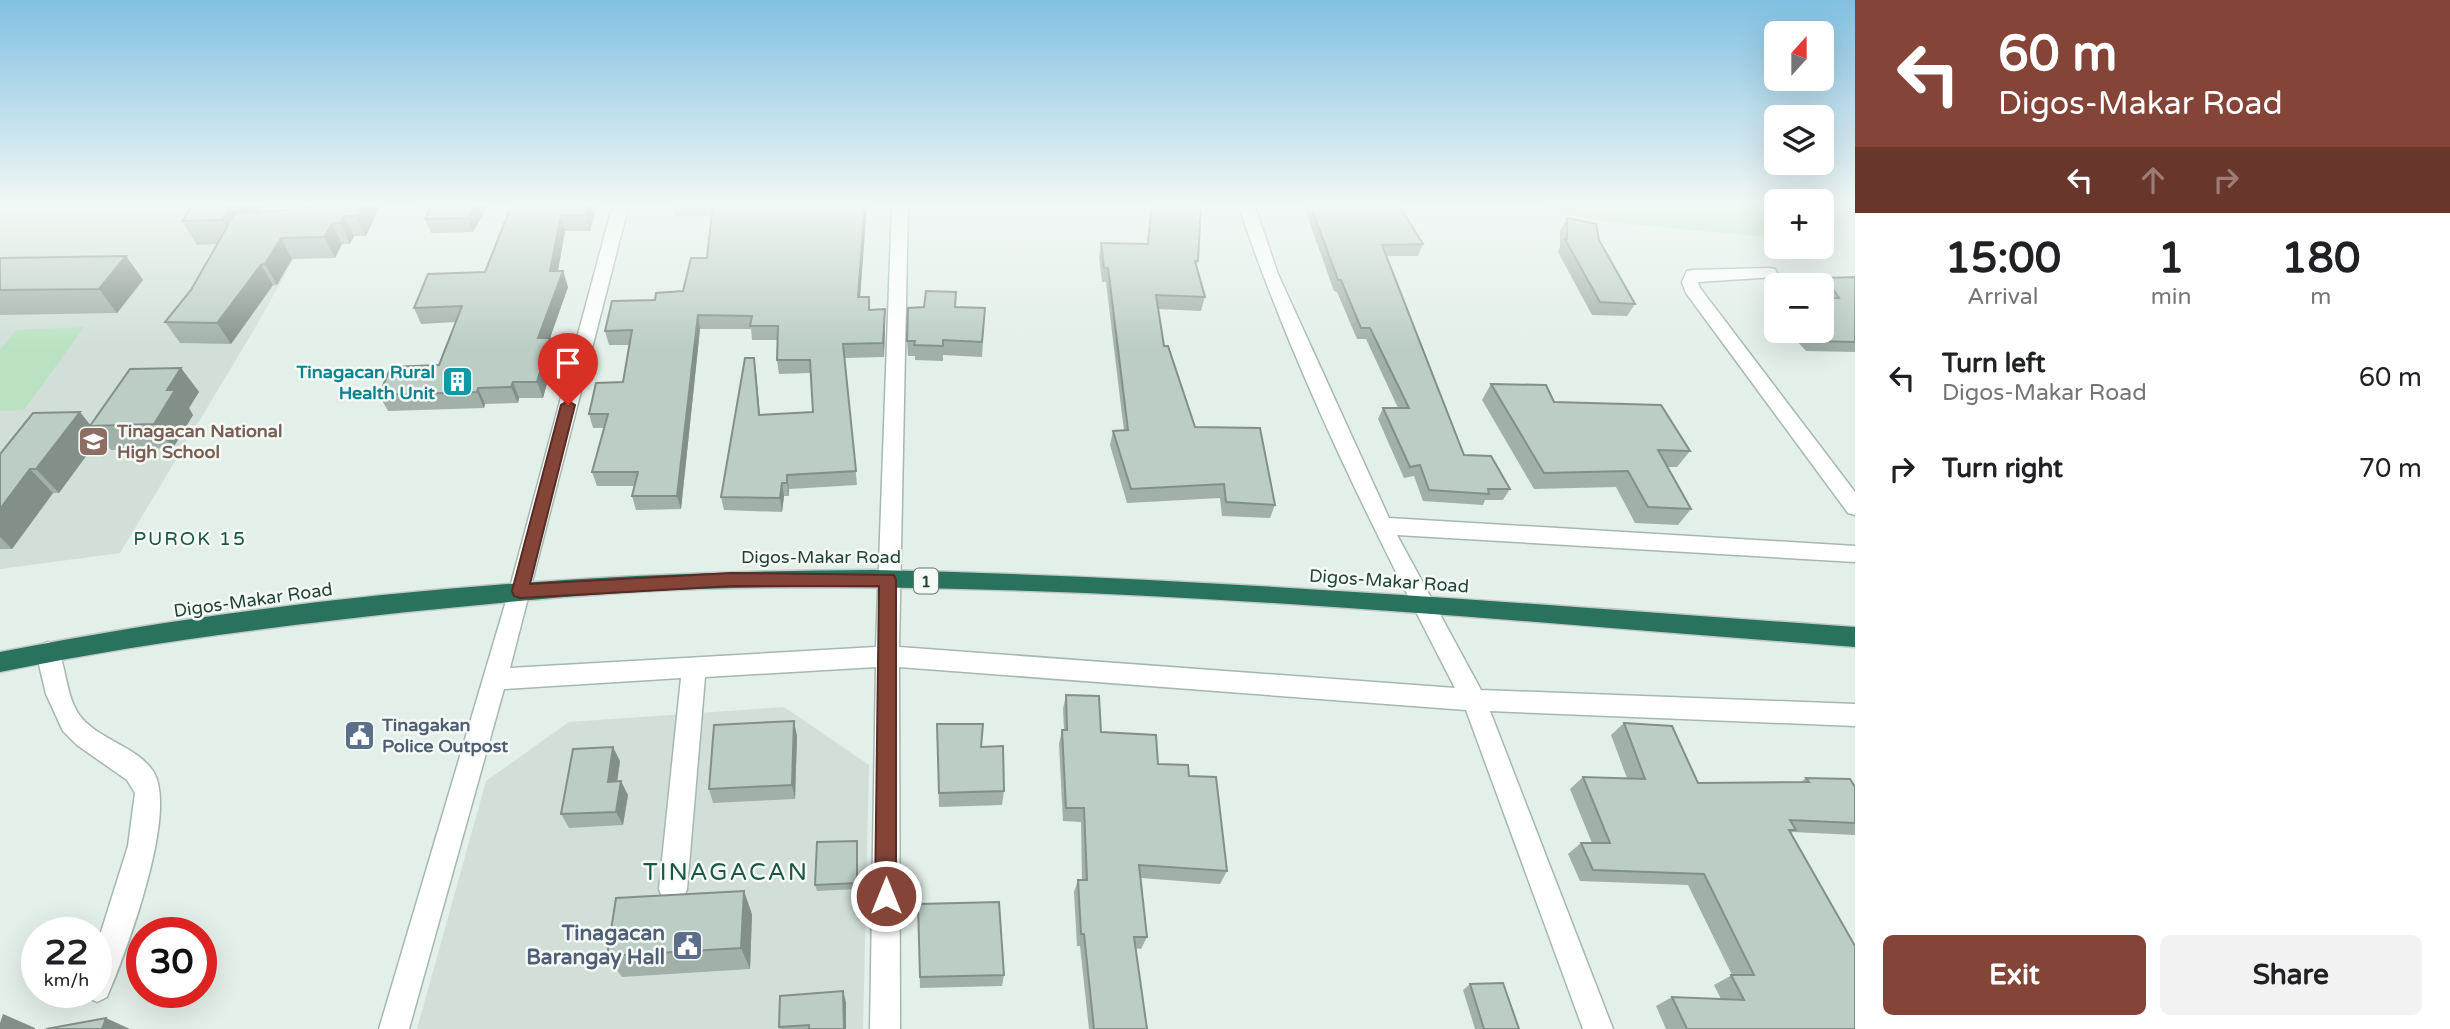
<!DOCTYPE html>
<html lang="en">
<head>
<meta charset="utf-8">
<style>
  :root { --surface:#fff; --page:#f2f2f2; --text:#202124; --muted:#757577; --accent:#844438 }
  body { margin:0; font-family:"Varela Round",sans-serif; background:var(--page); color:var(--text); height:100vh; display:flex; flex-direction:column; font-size:26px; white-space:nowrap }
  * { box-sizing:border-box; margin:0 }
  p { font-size:23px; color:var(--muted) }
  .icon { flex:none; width:38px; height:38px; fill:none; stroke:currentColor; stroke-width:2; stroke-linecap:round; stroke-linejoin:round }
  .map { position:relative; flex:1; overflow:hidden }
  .panel { display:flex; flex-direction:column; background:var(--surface); width:595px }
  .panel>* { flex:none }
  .banner { background:#844438; color:#fff; overflow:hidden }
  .needle { width:46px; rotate:21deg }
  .fabs { position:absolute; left:1764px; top:21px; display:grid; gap:14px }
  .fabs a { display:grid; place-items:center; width:70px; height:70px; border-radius:10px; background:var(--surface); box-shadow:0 7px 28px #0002; font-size:35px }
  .speed { position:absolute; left:21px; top:917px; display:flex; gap:14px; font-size:35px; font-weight:700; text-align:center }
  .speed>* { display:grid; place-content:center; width:91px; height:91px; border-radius:50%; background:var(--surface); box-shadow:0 7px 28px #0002; line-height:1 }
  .speed small { font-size:18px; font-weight:400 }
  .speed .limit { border:10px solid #d22; background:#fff; color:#111 }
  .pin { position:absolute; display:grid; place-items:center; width:60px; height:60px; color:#fff; margin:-72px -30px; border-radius:50% 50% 50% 0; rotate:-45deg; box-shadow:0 0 7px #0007 }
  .pin .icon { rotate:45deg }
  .me { position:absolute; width:77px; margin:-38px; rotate:0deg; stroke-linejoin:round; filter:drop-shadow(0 0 5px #0008) }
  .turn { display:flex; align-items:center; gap:24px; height:147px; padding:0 28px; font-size:32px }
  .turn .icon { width:91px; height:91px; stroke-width:2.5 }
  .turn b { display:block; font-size:49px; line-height:60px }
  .lanes { display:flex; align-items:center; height:66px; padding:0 28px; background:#0003; justify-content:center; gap:35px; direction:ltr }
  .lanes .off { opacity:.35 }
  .eta { display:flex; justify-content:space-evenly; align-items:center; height:119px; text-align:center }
  .eta b { font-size:42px; font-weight:700; line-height:49px }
  .button { display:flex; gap:14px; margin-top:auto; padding:14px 28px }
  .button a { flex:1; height:80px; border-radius:10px; background:var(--accent); color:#fff; font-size:28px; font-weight:700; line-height:80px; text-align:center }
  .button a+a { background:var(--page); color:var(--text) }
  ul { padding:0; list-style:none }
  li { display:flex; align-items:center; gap:21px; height:91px; padding:0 28px }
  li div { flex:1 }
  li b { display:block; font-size:26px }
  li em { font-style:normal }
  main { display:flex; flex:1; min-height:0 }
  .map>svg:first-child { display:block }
  .built { fill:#d1dfd8 }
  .green { fill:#bae2c2 }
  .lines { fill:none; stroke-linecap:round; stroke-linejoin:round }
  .minor-casing { stroke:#a5b8b0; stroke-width:3 }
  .highway-casing { stroke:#c1cac7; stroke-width:3 }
  .minor { fill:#fff; fill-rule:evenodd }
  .highway { fill:#29725d; fill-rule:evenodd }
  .wall { fill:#a1b0a9 }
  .shaded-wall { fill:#839089 }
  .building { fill:#bbcdc4; stroke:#839089; stroke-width:2 }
  .route { fill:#844438; stroke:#562c24; stroke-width:2 }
  .labels { text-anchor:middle; stroke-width:5; stroke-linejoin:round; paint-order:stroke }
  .shield { fill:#f5faf7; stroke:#617971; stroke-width:2 }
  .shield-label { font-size:16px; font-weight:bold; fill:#214237 }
  .culture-label { font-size:18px; font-weight:bold; fill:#0d838f; stroke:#f5faf7; text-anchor:end }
  .education-label { font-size:18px; font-weight:bold; fill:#785e54; stroke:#f5faf7; text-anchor:start }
  .street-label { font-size:18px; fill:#214237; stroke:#f5faf7 }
  .service-label { font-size:18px; font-weight:bold; fill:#4e5e75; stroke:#f5faf7; text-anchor:start }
  .neighbourhood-label { font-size:19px; letter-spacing:2px; fill:#1a5744; stroke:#f5faf7 }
  .near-service-label { font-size:21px; font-weight:bold; fill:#4e5e75; stroke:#f5faf7; text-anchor:end }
  .near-quarter-label { font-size:24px; letter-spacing:2px; fill:#1a5744; stroke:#f5faf7 }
</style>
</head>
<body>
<main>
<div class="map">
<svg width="1855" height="1029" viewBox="0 0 1855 1029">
  <rect width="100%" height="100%" fill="#e3efe9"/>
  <g class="built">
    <polygon points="0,204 325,204 255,328 120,553 0,569"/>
    <polygon points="784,707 869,765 863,1029 417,1029 486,781 569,722"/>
  </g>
  <g class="green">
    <polygon points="1525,204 1776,204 1776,238 1608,222"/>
    <polygon points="84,327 24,410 0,411 0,350 16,330"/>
  </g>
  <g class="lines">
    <defs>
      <g id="minor">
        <path d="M 613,204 L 629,204 L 510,668 L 876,647 L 892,204 L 908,204 L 899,647 L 1455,688 C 1374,531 1294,372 1238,204 L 1254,204 L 1278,274 L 1389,518 L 1855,546 L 1855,562 L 1397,535 L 1481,690 L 1855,704 L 1855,726 L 1490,711 L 1613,1029 L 1583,1029 L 1466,710 L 899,667 L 900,1029 L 870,1029 L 876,667 L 705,677 L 687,889 L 683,899 L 673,903 L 663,899 L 659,889 L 681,678 L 504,689 L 409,1029 L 379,1029 L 509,591 Z"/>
        <polygon points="1769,268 1775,269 1777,273 1775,277 1698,282 1700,288 1855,492 1855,515 1848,513 1686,293 1682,282 1687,271 1693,270"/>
        <path d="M 48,642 L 56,645 C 67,667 65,695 80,716 C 99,740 136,746 153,771 C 179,811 126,953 107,997 L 97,1002 L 87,997 L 84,992 L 96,992 L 96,948 L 128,846 L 135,793 L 127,780 L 77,745 L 63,731 L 46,694 L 36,652 L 40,645 Z"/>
      </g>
      <path id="highway" d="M 874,570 C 1202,577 1528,604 1855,627 L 1855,647 C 1482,619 1108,581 734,588 C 625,590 516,601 407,612 C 271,627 135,644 0,672 L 0,652 C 287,595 582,571 874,570 Z"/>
    </defs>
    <use href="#minor" class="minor-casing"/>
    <use href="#highway" class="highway-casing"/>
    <use href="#minor" class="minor"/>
    <use href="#highway" class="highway"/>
  </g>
  <g class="wall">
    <polygon points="262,204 257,212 303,209 308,204 381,204 366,236 354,236 350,244 342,244 335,258 292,259 277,285 273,285 231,344 180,343 165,322 191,290 218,244 197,245 182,221"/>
    <polygon points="416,204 489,204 473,232 431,233 425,219 430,210 418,210"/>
    <polygon points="512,204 598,204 590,231 565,231 558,271 563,271 568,287 550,338 555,354 543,398 519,398 518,403 485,404 484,408 388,411 379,395 439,365 456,322 421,324 414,308 485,272"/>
    <polygon points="672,204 867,204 860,297 870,310 885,323 884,357 845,358 857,485 789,489 789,496 784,496 782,512 724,510 721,497 756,372 760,415 813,412 810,373 779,374 777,360 778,340 752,340 751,329 700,329 681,509 636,510 632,496 634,486 597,486 592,472 604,428 593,428 589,414 623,382 629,345 609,345 605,331 655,300 683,291 707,258 712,216 675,216"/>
    <polygon points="1151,204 1201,204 1198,261 1196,266 1205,297 1201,311 1158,309 1164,346 1195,427 1275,505 1270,518 1222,516 1220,498 1127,503 1110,445 1113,431 1124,431 1106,282 1102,282 1099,257 1101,243 1147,244"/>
    <polygon points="1303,204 1398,204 1423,244 1418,256 1387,256 1464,455 1510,489 1503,500 1485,500 1483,505 1423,501 1414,476 1404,478 1378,419 1383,408 1398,408 1366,339 1357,339 1337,292 1334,291"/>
    <polygon points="1567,218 1635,304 1627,316 1592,315 1558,252 1560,247 1560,231"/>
    <polygon points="126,256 143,280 117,313 0,315 0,258"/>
    <polygon points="1855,277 1855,352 1806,351 1788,331 1822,331 1824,298 1822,294 1822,285 1820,285 1826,278"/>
    <polygon points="956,292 956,307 985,308 982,357 943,355 943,361 915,360 915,356 908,356 907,341 924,307"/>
    <polygon points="181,368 199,392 189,408 193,415 173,448 111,450 100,437 59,493 53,493 12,549 0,549 0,454 91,425"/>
    <polygon points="1491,384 1554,402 1690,451 1677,467 1667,467 1691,509 1678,525 1635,523 1616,487 1534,489 1482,400"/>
    <polygon points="1066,695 1101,732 1158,764 1189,776 1227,871 1220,884 1141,878 1147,937 1141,949 1135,948 1147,1029 1089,1029 1080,946 1077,946 1074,892 1078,880 1082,880 1081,822 1063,821 1059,744 1062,730 1064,730 1063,709"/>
    <polygon points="1624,723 1698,783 1801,782 1806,778 1855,787 1855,835 1793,832 1791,833 1855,1029 1666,1029 1656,1006 1672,997 1721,999 1714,985 1732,975 1688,885 1580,881 1568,854 1581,843 1592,843 1570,789 1583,777 1627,778 1611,735"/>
    <polygon points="937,724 1004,791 1002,805 939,807"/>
    <polygon points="797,736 795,799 713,803 709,789"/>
    <polygon points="620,761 617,782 628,795 623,825 569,828 561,814"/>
    <polygon points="858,847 857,889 817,891 815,885"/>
    <polygon points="918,904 1004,975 1002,986 920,988"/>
    <polygon points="752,914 750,969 622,977 607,956"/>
    <polygon points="1470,984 1519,1029 1475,1029 1463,990"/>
    <polygon points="846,1002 846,1029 780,1029 779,1027"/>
  </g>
  <g class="shaded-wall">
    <polygon points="233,204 262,204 236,243 222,220"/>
    <polygon points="362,204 381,204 366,236 356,216"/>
    <polygon points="476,204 489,204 473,232 468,218"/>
    <polygon points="589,204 598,204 590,231 586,215"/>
    <polygon points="865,204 867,204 859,311 858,297"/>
    <polygon points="561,215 565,231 555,287 550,271"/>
    <polygon points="344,216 354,236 350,244 340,223"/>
    <polygon points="332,224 342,244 335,258 324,237"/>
    <polygon points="281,238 292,259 277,285 265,264"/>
    <polygon points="126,256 143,280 117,313 99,289"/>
    <polygon points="261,265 273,285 231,344 217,323"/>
    <polygon points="563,271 568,287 550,338 555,354 543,398 537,382 538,338"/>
    <polygon points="885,309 885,323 884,357 883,343"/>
    <polygon points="698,315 700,329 681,509 677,496"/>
    <polygon points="754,358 756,372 761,429 759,415"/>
    <polygon points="181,368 199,392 189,408 193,415 173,448 154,424 167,390"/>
    <polygon points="513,382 519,398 518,403 511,387"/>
    <polygon points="478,388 485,404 484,408 477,392"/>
    <polygon points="80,412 100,437 59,493 36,469"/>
    <polygon points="30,469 53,493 12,549 0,537 0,509"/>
    <polygon points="787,475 789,489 789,496 787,483"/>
    <polygon points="782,483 784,496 782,512 780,498"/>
    <polygon points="794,721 797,736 795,799 792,785"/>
    <polygon points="613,747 620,761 615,796 608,782"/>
    <polygon points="621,781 628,795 623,825 616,812"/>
    <polygon points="744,891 752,914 750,969 741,948"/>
    <polygon points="843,991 846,1002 846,1029 844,1029"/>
    <polygon points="3,1014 35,1028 35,1029 0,1029 0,1023"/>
    <polygon points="106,1018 130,1029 102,1029"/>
  </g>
  <g class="building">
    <polygon points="194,204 233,204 222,220 182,221"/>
    <polygon points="308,204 362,204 356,216 344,216 340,223 332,224 324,237 281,238 265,264 261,265 217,323 165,322 191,290 235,213 303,209"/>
    <polygon points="432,204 476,204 468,218 425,219"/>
    <polygon points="512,204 589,204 586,215 561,215 550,271 563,271 538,338 550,338 537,382 513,382 511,387 478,388 477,392 379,395 391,367 439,365 462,306 414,308 428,274 485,272"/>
    <polygon points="713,204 865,204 858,297 869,297 869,310 885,309 883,343 843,344 856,471 787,475 787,483 782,483 780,498 721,497 745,358 754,358 759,415 813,412 810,360 777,360 778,326 750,326 752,316 698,315 677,496 632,496 638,472 592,472 608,414 589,414 596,383 623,382 632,330 605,331 612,301 655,300 656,293 683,291 691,258 707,258"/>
    <polygon points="1152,204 1201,204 1198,261 1195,261 1205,297 1156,295 1164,346 1168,346 1195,427 1260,428 1275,505 1226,502 1224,484 1131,489 1113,431 1128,430 1108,268 1104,268 1101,243 1148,244"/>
    <polygon points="1310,204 1398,204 1423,244 1382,245 1464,455 1491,456 1510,489 1488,489 1489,494 1429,490 1420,465 1410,467 1383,408 1409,408 1370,328 1361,328 1341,280 1338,280"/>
    <polygon points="1567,218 1596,224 1599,240 1635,304 1600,302 1565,239 1567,239"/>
    <polygon points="126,256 99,289 0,290 0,258"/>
    <polygon points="1855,277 1855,342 1814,341 1805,331 1822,331 1822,298 1839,298 1826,278"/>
    <polygon points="926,291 956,292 955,307 985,308 982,342 943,340 943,346 914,345 915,341 907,341 908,308 924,307"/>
    <polygon points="181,368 167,390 175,390 154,424 90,426 130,369"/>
    <polygon points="1491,384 1546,385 1554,402 1661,405 1690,451 1658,450 1691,509 1648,507 1628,471 1544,473"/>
    <polygon points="80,412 36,469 30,469 0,509 0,454 33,413"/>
    <polygon points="1066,695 1099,696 1101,732 1156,735 1158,764 1188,765 1189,776 1216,777 1227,871 1139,865 1147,937 1134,937 1147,1029 1094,1029 1084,934 1081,934 1078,880 1087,880 1084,808 1066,808 1062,730 1067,730"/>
    <polygon points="794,721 792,785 709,789 714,725"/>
    <polygon points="1624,723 1672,726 1698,783 1809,782 1806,778 1850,779 1855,787 1855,823 1790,820 1796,830 1789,830 1855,946 1855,1029 1687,1029 1672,997 1744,1000 1731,975 1754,975 1704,874 1593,870 1581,843 1610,843 1583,777 1645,779"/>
    <polygon points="937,724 983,724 981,747 1003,746 1004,791 939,793"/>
    <polygon points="613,747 608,782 621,781 616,812 561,814 573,749"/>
    <polygon points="857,841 857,883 815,885 817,842"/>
    <polygon points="744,891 741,948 607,956 616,898"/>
    <polygon points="999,902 1004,975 920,977 918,904"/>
    <polygon points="1503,983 1519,1029 1484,1029 1470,984"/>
    <polygon points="843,991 844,1029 809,1029 809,1025 779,1027 780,996"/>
    <polygon points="106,1018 102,1029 46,1029"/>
  </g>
  <linearGradient id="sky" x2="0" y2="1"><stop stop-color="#81c0e2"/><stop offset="0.59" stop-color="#f2f8f5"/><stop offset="1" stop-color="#f2f8f5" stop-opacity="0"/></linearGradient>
  <rect width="1855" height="348" fill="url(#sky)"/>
  <polygon class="route" points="568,401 575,405 530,584 732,573 894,575 896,580 896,896 893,903 886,906 878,903 875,896 879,586 732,586 520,598 514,596 512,591 561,405"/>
  <defs>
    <symbol id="building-square" viewBox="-11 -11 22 22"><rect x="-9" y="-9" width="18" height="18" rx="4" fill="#0f9aa8" stroke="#f5faf7"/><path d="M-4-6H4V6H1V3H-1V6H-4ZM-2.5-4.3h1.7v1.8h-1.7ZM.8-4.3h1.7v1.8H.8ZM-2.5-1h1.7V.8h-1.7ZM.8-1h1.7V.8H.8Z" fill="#fff"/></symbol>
    <symbol id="school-square" viewBox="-11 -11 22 22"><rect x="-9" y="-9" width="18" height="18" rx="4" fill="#8d6e63" stroke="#f5faf7"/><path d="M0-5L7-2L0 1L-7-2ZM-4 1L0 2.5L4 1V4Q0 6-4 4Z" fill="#fff"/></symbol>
    <symbol id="civic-square" viewBox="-11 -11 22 22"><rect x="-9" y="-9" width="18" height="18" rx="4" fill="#5c6f8a" stroke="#f5faf7"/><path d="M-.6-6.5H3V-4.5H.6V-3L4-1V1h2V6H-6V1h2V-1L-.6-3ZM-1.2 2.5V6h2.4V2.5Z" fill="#fff"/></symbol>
  </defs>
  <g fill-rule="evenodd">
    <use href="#building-square" x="440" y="364" width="35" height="35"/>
    <use href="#school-square" x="76" y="424" width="35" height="35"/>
    <use href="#civic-square" x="342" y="718" width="35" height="35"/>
    <use href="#civic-square" x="670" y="928" width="35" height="35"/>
  </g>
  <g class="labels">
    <rect class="shield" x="914" y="568.5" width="24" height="25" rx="5"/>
    <g class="shield-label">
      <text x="926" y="587">1</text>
    </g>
    <g class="culture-label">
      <text x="435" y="378">Tinagacan Rural<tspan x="435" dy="21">Health Unit</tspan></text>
    </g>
    <g class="education-label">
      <text x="117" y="437">Tinagacan National<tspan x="117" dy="21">High School</tspan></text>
    </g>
    <g class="street-label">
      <text x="821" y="563">Digos-Makar Road</text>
      <text transform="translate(1389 581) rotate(4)" y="6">Digos-Makar Road</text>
      <text transform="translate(253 600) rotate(-8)" y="6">Digos-Makar Road</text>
    </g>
    <g class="service-label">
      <text x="382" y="731">Tinagakan<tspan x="382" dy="21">Police Outpost</tspan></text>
    </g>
    <g class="neighbourhood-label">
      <text x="190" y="545">PUROK 15</text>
    </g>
    <g class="near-service-label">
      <text x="665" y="940">Tinagacan<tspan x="665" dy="24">Barangay Hall</tspan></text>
    </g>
    <g class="near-quarter-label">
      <text x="726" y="880">TINAGACAN</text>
    </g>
  </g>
</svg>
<div class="fabs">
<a><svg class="needle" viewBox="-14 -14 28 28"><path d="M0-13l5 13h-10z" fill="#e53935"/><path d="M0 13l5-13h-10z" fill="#757577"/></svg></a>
<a><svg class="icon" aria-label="layers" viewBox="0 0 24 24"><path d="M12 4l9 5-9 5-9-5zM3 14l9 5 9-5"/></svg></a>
<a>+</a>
<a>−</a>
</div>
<div class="speed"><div>22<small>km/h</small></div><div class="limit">30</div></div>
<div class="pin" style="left:568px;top:405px;background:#d93025"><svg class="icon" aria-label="arrive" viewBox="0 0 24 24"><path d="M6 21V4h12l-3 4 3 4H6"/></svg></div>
<svg class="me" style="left:886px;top:896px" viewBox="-20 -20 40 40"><circle r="17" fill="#844438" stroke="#fff" stroke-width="3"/><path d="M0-11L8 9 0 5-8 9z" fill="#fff"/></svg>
</div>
<section class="panel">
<div class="banner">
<div class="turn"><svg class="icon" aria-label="left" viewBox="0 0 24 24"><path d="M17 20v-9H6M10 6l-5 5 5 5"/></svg><div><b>60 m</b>Digos-Makar Road</div></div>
<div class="lanes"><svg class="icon" aria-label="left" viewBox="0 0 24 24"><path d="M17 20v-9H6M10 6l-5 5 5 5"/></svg><svg class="icon off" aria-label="ahead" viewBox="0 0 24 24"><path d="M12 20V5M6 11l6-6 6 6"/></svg><svg class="icon off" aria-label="right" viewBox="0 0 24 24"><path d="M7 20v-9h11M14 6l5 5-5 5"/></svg></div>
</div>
<div class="eta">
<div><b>15:00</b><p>Arrival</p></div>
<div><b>1</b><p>min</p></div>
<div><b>180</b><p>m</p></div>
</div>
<ul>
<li><svg class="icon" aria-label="left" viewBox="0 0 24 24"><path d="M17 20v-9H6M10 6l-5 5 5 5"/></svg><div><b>Turn left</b><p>Digos-Makar Road</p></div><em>60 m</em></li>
<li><svg class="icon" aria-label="right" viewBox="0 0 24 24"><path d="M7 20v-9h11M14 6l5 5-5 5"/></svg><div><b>Turn right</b></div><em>70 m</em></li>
</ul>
<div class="button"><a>Exit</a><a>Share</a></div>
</section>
</main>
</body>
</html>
